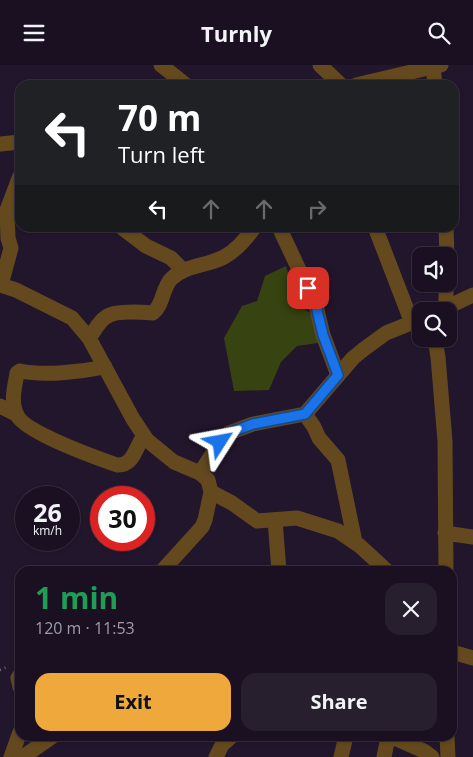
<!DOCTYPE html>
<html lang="en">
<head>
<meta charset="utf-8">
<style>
  :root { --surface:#1a1021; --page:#271e2e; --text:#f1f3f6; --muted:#9f9da5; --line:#38303f; --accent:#eea83c }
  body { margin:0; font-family:"Open Sans",sans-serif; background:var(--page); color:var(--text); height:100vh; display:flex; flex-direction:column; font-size:19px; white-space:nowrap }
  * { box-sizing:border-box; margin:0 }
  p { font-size:16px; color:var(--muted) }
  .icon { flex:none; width:28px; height:28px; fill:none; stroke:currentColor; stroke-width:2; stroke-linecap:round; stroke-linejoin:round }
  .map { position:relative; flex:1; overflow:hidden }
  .side { position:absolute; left:15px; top:501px; width:442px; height:175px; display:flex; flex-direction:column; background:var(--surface); border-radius:15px; box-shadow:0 1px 4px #0004,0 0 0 1px var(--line) }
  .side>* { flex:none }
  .guide { position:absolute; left:15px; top:15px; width:444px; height:152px; border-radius:15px; box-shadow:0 1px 4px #0004,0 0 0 1px var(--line); background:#202124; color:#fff; overflow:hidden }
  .buttons { position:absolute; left:412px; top:182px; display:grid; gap:10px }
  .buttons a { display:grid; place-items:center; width:45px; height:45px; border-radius:10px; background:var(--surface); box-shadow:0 1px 4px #0004,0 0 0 1px var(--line); font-size:25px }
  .speed { position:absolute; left:15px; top:421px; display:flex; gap:10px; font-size:25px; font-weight:700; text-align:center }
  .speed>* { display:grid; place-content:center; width:65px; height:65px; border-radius:50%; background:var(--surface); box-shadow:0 1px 4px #0004,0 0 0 1px var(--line); line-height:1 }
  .speed small { font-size:12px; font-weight:400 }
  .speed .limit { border:8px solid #d22; background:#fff; color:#111 }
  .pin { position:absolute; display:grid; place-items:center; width:42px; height:42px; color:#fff; margin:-21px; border-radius:10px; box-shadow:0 2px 8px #0006 }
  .me { position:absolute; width:55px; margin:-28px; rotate:56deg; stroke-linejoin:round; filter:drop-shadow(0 0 4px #0008) }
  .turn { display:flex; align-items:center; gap:18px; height:105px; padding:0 20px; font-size:22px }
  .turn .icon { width:65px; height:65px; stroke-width:2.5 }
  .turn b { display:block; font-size:35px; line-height:42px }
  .lanes { display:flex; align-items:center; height:48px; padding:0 20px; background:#0003; justify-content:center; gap:25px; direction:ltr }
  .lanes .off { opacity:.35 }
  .round { display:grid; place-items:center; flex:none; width:52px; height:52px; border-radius:15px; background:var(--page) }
  .summary { display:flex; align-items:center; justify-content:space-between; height:85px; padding:0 20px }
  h1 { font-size:30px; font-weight:700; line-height:38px; color:#1e9e55 }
  .primary-button { display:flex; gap:10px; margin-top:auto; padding:10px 20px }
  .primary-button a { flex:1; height:58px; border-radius:15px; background:var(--accent); color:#111; font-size:20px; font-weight:700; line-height:58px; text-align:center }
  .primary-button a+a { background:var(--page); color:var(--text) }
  header { display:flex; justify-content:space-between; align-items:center; height:65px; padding:0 20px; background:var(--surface); font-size:22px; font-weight:700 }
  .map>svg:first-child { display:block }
  .green { fill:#374310 }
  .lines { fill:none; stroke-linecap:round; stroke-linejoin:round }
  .path { stroke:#7a7082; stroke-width:2.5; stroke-dasharray:1 4; stroke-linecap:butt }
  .street { stroke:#64491e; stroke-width:15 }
  .route-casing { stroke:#114b97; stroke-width:12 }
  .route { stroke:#1a73e8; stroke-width:9 }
</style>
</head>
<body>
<header><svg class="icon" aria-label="menu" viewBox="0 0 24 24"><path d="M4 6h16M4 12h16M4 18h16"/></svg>Turnly<svg class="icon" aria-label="search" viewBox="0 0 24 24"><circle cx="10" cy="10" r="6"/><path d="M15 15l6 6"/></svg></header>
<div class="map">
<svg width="473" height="692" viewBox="0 0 473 692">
  <rect width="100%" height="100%" fill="#22162c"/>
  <polygon class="green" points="286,201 299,241 314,250 318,278 297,281 281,297 269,325 234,326 224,273 242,241 257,236 265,211"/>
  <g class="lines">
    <polyline class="path" points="0,605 9,601"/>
    <g class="street">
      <polyline points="161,0 186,20"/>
      <polyline points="320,0 341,20"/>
      <polyline points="433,2 435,20"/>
      <polyline points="356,20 441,0"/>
      <polyline points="0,79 20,77"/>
      <polyline points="121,162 146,181 171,193 183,205"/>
      <polyline points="279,162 316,241 323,270 338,310"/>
      <polyline points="375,162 412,258"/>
      <polyline points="446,162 447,191"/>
      <polyline points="0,220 16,225 72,253 89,273 133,354 147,375 174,397 200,408 208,415 211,427 205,455 202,462 162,506"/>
      <polyline points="1,220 11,183 8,173 7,145 20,111"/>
      <polyline points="446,243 446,219"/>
      <polyline points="439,246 473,230"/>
      <path d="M 89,273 C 94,267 99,256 106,252 C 115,245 141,247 153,248 C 163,240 162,224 171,214 C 185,200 207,201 224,192 C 237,185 246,173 255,162"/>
      <polyline points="435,274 438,292 445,376 446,506"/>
      <path d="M 105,302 C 80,307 44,311 20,306 L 17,308 C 15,321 10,337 17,350 C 24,367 97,393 117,400 C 134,401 135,382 144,371"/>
      <polyline points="0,341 16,349"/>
      <polyline points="305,349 314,362 319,373 338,395 355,477"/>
      <polyline points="200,408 220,377 229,368 253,359 305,349 353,293 364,284 386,268 421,254"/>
      <polyline points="211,427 232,438 257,456 297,453 338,466 360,481 387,506"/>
      <polyline points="275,455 279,506"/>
      <polyline points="445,468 473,472"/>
      <polyline points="452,587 473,593"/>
      <polyline points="20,610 18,613 20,622"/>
      <polyline points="447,671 448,692"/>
      <polyline points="11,692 20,667"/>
      <polyline points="23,692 53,671"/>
      <polyline points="216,692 222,680 232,671"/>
      <polyline points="341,692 346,671"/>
      <polyline points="384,692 387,677 392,672 424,686 432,692"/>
    </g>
  </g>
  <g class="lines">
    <defs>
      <polyline id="route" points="220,377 229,368 253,359 305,349 338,310 323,270 316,241 308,223"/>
    </defs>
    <use href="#route" class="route-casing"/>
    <use href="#route" class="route"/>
  </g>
</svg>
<div class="buttons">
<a><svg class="icon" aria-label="sound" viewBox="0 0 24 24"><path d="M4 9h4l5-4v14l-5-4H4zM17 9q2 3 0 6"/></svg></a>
<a><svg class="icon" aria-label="search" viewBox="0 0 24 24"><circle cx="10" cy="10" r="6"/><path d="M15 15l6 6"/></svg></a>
</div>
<div class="speed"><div>26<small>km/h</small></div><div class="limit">30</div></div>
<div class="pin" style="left:308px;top:223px;background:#d93025"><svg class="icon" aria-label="arrive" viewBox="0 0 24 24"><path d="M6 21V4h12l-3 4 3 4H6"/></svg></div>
<svg class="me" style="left:220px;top:377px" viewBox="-20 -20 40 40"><path d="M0-17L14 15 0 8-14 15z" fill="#1a73e8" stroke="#fff" stroke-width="4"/></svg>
<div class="guide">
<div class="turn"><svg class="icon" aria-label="left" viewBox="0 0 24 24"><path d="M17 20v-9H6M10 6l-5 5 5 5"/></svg><div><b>70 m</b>Turn left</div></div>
<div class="lanes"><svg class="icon" aria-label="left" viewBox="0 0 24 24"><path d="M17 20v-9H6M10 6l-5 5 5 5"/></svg><svg class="icon off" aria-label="ahead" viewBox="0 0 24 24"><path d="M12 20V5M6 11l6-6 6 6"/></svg><svg class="icon off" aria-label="ahead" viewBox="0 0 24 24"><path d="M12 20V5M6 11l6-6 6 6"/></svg><svg class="icon off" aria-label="right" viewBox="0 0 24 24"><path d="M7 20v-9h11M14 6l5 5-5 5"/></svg></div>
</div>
<section class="side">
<div class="summary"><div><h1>1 min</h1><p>120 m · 11:53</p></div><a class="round"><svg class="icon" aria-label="close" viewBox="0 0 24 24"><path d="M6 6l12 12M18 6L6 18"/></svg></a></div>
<div class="primary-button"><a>Exit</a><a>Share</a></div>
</section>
</div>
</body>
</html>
